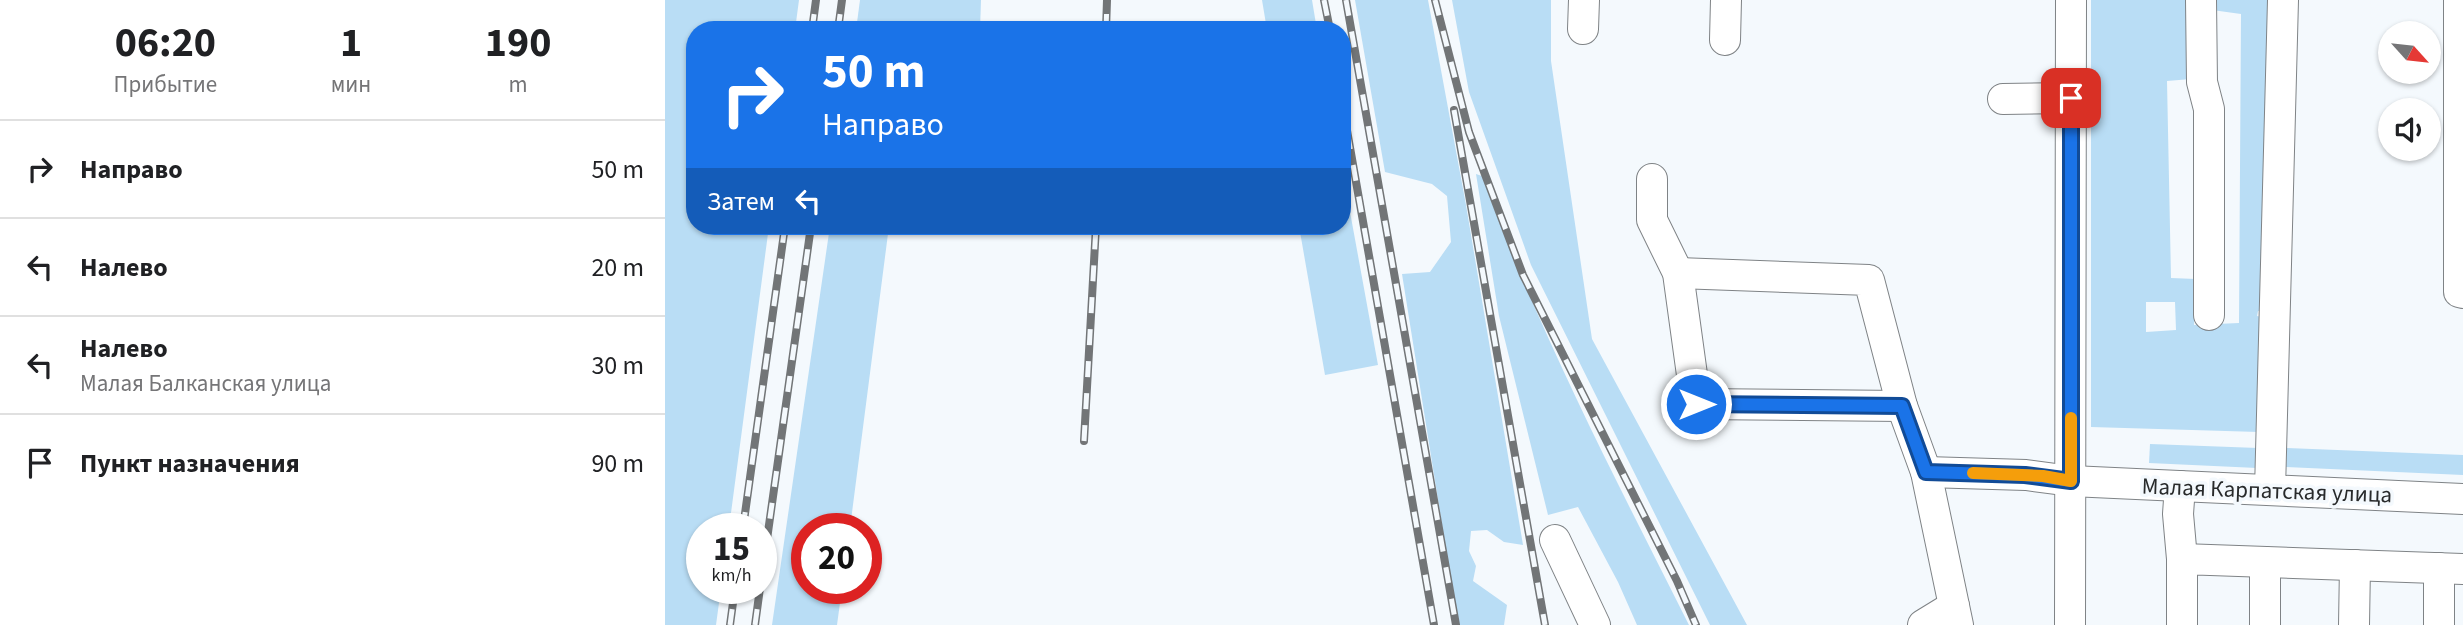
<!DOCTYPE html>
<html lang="ru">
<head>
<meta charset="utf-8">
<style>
  :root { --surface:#fff; --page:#f6f6f6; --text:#202124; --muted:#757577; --line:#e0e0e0 }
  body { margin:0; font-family:"Source Sans 3",sans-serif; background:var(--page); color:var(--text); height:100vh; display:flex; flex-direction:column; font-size:26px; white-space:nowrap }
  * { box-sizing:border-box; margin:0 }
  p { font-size:23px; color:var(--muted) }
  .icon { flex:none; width:38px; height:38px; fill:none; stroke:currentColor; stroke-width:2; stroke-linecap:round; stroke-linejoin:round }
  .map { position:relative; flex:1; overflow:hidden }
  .side { display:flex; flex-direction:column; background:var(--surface); width:665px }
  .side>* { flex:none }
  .top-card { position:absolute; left:21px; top:21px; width:665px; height:214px; border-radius:28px; box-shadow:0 2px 5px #0004; background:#1a73e8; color:#fff; overflow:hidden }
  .needle { width:46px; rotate:117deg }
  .fabs { position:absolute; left:1713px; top:21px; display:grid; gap:14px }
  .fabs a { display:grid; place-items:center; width:63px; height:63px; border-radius:50%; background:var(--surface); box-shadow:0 2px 5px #0004; font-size:35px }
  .speed { position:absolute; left:21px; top:513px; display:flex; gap:14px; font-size:35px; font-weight:700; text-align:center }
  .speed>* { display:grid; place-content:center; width:91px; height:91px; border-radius:50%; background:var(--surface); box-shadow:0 2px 5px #0004; line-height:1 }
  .speed small { font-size:18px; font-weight:400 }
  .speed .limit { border:10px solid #d22; background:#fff; color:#111 }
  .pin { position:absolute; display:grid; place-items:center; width:60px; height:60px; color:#fff; margin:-30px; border-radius:14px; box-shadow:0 4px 10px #0006 }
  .me { position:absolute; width:77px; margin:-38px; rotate:90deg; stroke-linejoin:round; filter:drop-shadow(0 0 5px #0008) }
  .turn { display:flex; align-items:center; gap:24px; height:147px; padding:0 21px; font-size:32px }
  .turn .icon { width:91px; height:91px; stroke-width:2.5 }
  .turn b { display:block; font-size:49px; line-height:60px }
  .then { display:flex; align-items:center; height:66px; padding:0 21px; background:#0003; gap:14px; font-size:26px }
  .eta { display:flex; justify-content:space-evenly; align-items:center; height:119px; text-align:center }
  .eta b { font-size:42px; font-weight:700; line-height:49px }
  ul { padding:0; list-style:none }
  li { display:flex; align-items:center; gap:21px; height:98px; padding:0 21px; border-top:2px solid var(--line) }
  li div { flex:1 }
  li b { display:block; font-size:26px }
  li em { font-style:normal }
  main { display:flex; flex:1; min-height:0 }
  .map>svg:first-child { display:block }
  .green { fill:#b9ddf5; fill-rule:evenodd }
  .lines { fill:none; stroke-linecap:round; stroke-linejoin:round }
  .minor-casing { stroke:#7f8386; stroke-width:32 }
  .minor { stroke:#fff; stroke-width:30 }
  .rail-casing { stroke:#727577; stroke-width:8 }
  .rail { stroke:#f4f9fd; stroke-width:5; stroke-dasharray:16; stroke-linecap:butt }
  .route-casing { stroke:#114b97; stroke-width:18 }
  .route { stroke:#1a73e8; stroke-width:12 }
  .slow { stroke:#f59e0b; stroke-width:12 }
  .labels { text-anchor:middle; stroke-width:7; stroke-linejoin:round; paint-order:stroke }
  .street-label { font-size:23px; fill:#282a2b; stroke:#f4f9fd }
</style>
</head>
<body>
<main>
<section class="side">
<div class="eta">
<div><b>06:20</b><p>Прибытие</p></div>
<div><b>1</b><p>мин</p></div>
<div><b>190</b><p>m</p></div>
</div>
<ul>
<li><svg class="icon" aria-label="right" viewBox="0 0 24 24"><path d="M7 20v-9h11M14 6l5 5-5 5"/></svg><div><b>Направо</b></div><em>50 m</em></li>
<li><svg class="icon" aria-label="left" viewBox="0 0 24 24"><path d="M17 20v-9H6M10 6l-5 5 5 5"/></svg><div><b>Налево</b></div><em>20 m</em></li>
<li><svg class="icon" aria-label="left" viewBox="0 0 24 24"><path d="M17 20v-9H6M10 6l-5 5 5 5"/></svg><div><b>Налево</b><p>Малая Балканская улица</p></div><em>30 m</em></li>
<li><svg class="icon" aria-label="arrive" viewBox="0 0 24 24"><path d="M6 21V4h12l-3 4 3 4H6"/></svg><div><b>Пункт назначения</b></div><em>90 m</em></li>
</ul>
</section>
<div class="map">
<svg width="1798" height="625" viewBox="0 0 1798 625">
  <rect width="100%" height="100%" fill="#f4f9fd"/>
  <g class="green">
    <polygon points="0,0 134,0 130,30 30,30 30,226 104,226 64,528 37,528 37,588 56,588 51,625 0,625"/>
    <polygon points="195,0 316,0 315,30 191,30"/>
    <polygon points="597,0 647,0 652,30 602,30"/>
    <polygon points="690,0 763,0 801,205 858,545 839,542 822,530 806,531 804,551 811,566 808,581 842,605 839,625 793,625 737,274 765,272 786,242 782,196 767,184 720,172"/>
    <polygon points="787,0 886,0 886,61 927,339 1082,625 1045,625 866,265 804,92"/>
    <path d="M 1426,0 L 1524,0 L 1526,79 L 1502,81 L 1506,278 L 1531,279 L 1529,325 L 1574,323 L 1576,14 L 1547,10 L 1546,0 L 1606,0 L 1598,311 L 1593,311 L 1592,316 L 1597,317 L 1594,432 L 1426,427 ZM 1481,302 L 1510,302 L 1511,330 L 1481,332 Z"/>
    <polygon points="677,168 713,365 660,375 634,226 677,226"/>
    <path d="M 811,174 L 817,176 C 873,331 950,478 1024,625 L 972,625 L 953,582 L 913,507 L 883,515 L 834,316 Z"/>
    <polygon points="165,226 224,226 185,528 142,528 142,588 177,588 172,625 107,625"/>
    <polygon points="1485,444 1593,448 1592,468 1484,463"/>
    <polygon points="1622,448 1798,455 1798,475 1621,467"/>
  </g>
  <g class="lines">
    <defs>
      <g id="minor">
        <polyline points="1536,0 1537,82 1544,109 1544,315"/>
        <polyline points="1794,0 1794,292 1798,293"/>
        <polyline points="918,29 919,0"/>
        <polyline points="1060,40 1061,0"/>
        <polyline points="1338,99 1406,98"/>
        <polyline points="987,179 987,220 1013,273 1031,404 1237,406"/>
        <polyline points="1013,273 1204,280 1237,406 1261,472 1293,625"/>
        <polyline points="1261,472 1361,475 1406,481 1798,499"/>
        <polyline points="1515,486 1513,514 1517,559"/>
        <polyline points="1605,490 1618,0"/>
        <polyline points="890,540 930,625"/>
        <polyline points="1258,625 1289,606"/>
        <polyline points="1405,625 1406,0"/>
        <polyline points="1517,625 1517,559 1798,569"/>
        <polyline points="1600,625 1600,562"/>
        <polyline points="1689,625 1690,565"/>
        <polyline points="1774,625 1774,568"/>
      </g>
    </defs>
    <use href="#minor" class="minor-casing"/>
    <use href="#minor" class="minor"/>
    <defs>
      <g id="rail">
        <polyline points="659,0 665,30"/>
        <polyline points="681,0 791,625"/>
        <polyline points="770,0 804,132 858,275 1012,581 1031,625"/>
        <polyline points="147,30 151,0"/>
        <polyline points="173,30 177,0"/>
        <polyline points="441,30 442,0"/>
        <polyline points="677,102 769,625"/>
        <polyline points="789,110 880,625"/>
        <polyline points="419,441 431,226"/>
        <polyline points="78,528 120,226"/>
        <polyline points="96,582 146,226"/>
        <polyline points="65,625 70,588"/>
        <polyline points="90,625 95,588"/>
      </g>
    </defs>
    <use href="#rail" class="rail-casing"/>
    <use href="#rail" class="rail"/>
  </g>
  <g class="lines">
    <defs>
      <polyline id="route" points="1031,404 1237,406 1261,472 1360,475 1406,481 1406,98"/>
    </defs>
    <use href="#route" class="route-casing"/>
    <use href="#route" class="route"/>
    <polyline class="slow" points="1308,473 1378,476 1406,481 1406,418"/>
  </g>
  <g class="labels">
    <g class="street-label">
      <text transform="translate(1602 490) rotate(2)" y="8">Малая Карпатская улица</text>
    </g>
  </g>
</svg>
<div class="fabs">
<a><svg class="needle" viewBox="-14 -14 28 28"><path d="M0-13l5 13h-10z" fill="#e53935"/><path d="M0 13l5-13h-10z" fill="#757577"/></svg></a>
<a><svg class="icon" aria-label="sound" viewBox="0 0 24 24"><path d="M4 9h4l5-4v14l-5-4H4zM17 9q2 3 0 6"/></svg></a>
</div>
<div class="speed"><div>15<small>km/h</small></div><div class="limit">20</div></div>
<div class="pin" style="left:1406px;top:98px;background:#d93025"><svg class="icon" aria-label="arrive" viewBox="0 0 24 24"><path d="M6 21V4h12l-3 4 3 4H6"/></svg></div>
<svg class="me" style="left:1031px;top:404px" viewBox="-20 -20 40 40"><circle r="17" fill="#1a73e8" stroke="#fff" stroke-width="3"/><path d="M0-11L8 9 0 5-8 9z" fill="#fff"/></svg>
<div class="top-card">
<div class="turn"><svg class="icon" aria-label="right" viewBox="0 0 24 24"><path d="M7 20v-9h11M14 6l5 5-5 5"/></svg><div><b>50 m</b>Направо</div></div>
<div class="then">Затем<svg class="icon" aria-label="left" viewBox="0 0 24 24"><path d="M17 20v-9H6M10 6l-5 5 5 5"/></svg></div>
</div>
</div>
</main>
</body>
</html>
